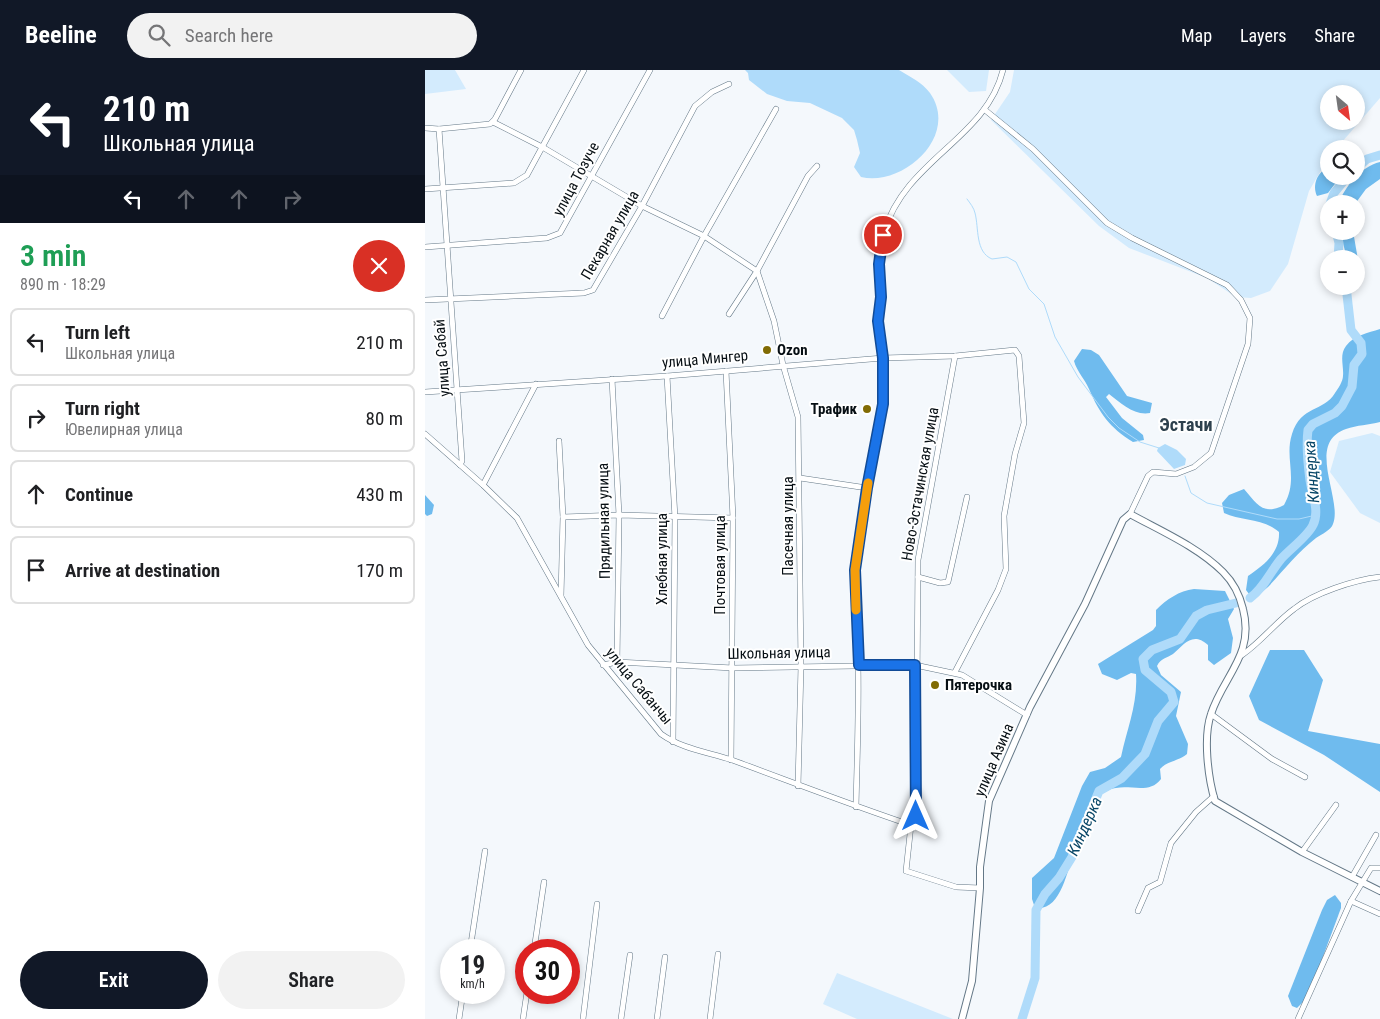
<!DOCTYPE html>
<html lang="en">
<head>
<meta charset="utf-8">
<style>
  :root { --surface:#fff; --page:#f2f2f2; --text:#202124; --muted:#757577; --line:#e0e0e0; --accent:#111827 }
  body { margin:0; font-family:"Roboto Condensed",sans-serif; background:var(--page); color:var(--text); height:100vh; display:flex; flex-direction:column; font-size:19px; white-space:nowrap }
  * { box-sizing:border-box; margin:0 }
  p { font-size:16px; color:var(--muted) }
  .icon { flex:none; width:28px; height:28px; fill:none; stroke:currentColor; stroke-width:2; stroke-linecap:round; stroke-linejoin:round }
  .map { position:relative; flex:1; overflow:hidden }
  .panel { display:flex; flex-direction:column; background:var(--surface); width:425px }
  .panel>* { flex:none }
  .guide { background:#111827; color:#fff; overflow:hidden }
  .needle { width:32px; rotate:151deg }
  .buttons { position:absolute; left:895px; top:15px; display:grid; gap:10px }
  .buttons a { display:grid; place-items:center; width:45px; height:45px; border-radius:50%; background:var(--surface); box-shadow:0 2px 8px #0003; font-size:25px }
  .speed { position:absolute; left:15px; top:869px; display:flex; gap:10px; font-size:25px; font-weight:700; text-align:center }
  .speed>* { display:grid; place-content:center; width:65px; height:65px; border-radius:50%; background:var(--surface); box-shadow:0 2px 8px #0003; line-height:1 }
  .speed small { font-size:12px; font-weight:400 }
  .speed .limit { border:8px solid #d22; background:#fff; color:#111 }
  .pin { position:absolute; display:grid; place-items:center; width:42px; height:42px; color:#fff; margin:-21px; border:2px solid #fff; border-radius:50%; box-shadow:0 1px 5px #0007 }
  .me { position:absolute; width:55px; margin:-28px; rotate:0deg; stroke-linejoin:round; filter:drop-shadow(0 0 4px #0008) }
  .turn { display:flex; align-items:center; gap:18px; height:105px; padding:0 20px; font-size:22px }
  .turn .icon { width:65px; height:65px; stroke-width:2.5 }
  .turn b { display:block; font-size:35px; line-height:42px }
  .lanes { display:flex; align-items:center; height:48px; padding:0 20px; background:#0003; justify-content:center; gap:25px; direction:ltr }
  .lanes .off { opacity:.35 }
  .round { display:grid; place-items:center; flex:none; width:52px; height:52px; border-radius:26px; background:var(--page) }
  .overview { display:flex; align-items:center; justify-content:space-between; height:85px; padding:0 20px }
  h1 { font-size:30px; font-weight:600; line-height:38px; color:#1e9e55 }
  .action { display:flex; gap:10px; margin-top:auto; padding:10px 20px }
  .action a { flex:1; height:58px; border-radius:30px; background:var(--accent); color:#fff; font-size:20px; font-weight:600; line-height:58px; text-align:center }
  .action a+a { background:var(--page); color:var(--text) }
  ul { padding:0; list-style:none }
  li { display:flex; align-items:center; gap:15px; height:68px; margin:0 10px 8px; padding:0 10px; border:2px solid var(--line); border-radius:8px }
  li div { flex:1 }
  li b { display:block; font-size:19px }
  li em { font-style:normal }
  header { display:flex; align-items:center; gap:30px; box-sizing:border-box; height:70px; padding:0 25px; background:var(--accent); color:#fff }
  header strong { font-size:24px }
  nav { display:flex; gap:28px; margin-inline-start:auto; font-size:18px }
  .search { width:350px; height:45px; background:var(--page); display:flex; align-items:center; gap:12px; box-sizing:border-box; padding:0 18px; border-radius:28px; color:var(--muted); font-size:19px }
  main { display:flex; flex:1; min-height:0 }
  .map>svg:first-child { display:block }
  .green { fill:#d3ebfd; fill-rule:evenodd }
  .forest { fill:#6fbbee }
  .water { fill:#afdbfa }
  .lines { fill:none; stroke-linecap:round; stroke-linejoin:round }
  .stream { stroke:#afdbfa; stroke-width:1 }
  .river { stroke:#afdbfa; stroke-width:9 }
  .minor-casing { stroke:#647887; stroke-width:6 }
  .tertiary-casing { stroke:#647887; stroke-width:8 }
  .minor { stroke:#fff; stroke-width:5 }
  .tertiary { stroke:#fff; stroke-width:6 }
  .route-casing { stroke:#114b97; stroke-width:12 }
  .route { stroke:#1a73e8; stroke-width:9 }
  .slow { stroke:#f59e0b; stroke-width:9 }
  .poi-dot { fill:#816b04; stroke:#fff; stroke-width:2 }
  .labels { text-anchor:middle; stroke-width:4; stroke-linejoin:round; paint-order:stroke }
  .street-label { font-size:15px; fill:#070f14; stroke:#fff }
  .poi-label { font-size:15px; font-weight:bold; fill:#070f14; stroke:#fff; text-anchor:start }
  .water-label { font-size:16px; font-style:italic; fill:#094768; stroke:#fff }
  .quarter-label { font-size:18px; font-weight:bold; fill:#2d404d; stroke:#fff }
</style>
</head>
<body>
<header>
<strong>Beeline</strong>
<div class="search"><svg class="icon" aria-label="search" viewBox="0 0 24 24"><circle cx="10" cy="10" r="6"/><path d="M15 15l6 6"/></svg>Search here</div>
<nav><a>Map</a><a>Layers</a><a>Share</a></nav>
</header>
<main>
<section class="panel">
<div class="guide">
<div class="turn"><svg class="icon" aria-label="left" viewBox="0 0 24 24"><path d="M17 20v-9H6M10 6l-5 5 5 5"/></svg><div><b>210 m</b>Школьная улица</div></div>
<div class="lanes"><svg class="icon" aria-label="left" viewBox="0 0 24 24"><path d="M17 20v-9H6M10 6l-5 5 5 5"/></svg><svg class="icon off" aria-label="ahead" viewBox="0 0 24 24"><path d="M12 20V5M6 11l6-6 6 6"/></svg><svg class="icon off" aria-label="ahead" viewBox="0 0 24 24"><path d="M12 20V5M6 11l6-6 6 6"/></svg><svg class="icon off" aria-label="right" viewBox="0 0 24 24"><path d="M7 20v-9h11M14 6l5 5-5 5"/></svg></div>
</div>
<div class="overview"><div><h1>3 min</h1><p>890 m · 18:29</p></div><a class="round" style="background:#d93025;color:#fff"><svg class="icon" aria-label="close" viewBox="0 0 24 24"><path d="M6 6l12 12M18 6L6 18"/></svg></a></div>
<ul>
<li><svg class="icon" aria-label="left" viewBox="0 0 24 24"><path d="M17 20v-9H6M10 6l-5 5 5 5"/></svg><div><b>Turn left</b><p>Школьная улица</p></div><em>210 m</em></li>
<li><svg class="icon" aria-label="right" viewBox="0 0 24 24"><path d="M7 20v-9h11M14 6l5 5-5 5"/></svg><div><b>Turn right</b><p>Ювелирная улица</p></div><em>80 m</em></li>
<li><svg class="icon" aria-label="ahead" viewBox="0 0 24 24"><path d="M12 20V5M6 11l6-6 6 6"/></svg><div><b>Continue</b></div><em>430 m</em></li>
<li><svg class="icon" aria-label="arrive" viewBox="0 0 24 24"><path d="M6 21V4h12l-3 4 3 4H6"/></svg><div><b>Arrive at destination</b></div><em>170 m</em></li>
</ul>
<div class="action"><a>Exit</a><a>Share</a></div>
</section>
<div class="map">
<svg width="955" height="949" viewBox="0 0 955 949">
  <rect width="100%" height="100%" fill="#f4f8fc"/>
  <g class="green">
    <polygon points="0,0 30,0 41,19 0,24"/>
    <polygon points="522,0 564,0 561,21 544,22"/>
    <path d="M 589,0 L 955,0 L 955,28 L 911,79 L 904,79 L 904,87 L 884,121 L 863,194 L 845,221 L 826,228 L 811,227 L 782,208 L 704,178 L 674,156 L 566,50 L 585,22 ZM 904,24 L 931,24 L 931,51 L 904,51 Z"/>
    <polygon points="947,363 955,366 955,453 935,443 905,402 914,371"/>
    <polygon points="412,903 528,949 432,949 398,934"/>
  </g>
  <g class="forest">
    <path d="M 955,92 L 955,109 L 941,119 L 930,134 L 913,134 C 921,116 935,97 955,92 Z"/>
    <path d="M 904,97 L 904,106 L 916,106 L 903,123 L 892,126 C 887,115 892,102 904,97 Z"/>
    <polygon points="915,161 928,161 936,207 931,216 931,189 922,189"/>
    <path d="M 955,259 L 955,352 C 944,355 932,355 921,359 C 880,373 918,429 908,454 C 906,460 897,464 891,468 C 873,482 858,501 843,517 L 837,522 L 824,524 L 821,520 L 823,506 C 839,495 855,483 854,462 C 838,448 816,451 799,443 L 797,433 L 804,425 L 819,419 C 832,434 838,446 859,435 C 874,409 859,389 867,364 C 876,335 899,342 910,323 C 913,319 918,311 918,306 C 919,296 914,285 921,276 C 929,265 943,263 955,259 Z"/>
    <path d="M 657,279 L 666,280 L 674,285 L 702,326 L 727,333 L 725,343 C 709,346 696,333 684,324 L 681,327 L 697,348 L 718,365 L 719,370 L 708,372 C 684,357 675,344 664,319 C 660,309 652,302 649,291 Z"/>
    <polygon points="0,425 9,435 7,444 2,446 0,444"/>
    <path d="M 769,519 L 800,521 L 809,539 L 803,549 L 808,568 L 806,583 L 789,595 L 783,590 L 783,575 C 767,561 759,575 748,584 C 742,588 736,588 732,596 L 736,605 L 756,622 L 751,646 L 763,674 L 762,684 C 754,691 742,691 735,699 L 736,709 C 725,724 707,715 691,718 C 686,718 681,722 676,724 C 672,732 672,741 669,750 C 664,761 654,771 649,783 C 642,800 636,842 610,838 L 607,829 L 607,808 L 629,788 L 657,716 L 665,702 L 680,698 L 696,687 C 702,658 713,634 711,604 L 706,603 L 692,610 L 677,604 L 673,594 L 728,560 L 731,556 L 731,540 C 742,529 754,521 769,519 Z"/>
    <polygon points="845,580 879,580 898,610 883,661 955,674 955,722 899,685 834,650 824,626"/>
    <polygon points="910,825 916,833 916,838 883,927 872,938 867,936 863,926 897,840 902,830"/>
  </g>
  <g class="water">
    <path d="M 320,0 L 474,0 C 485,7 497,12 505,23 C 535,66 478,117 436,107 L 429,97 L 435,83 L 432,70 L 429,60 L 417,48 L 385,33 L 362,31 L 342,24 L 324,10 L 323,3 Z"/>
    <polygon points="740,374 752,380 761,389 760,395 749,399 732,381 733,378"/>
  </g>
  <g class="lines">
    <g class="stream">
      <path d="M 542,129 C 545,133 549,138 550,143 C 554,158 550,182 567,189 L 582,187 L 591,192 L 604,219 L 619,234 L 630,267 L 653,307 L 683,347 L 694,358 L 715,372 L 734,378"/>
      <polyline points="760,406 766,423 782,433 852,449 874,449 891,445"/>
    </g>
    <g class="river">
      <polyline points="931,99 942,89 955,85"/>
      <polyline points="905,134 909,123 923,106"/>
      <polyline points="911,161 914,173 913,189"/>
      <path d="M 825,528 C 839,518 845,502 856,489 C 865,479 883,466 888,455 C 895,441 887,424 885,410 C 883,395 881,375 883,360 L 888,354 L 910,343 L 917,336 L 927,317 L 929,295 L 937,284 L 936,273 L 926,260 L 921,216"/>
      <polyline points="597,949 610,908 611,840 620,824 634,808 647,787 674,721 697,708 720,684 733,651 749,632 746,622 720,600 718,589 727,580 755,569 771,546 782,540 811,533"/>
    </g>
    <defs>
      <g id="minor">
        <polyline points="560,40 608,79 682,153 707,168 802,215 816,230 825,248 823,274 786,383 769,397 751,404 728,402 723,406 705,444"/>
        <polyline points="68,52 119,78 217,136 279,166 332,201 349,251 358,295 373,347 376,596 373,716"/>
        <polyline points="0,58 14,59 65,54 70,49 96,0"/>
        <polyline points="14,59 37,391 35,395"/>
        <polyline points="0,119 89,113 102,105 159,0"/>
        <polyline points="0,177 122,168 135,163 225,0"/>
        <polyline points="0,230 159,223 168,220 217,136 270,36 287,22 304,14"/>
        <polyline points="304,244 332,201 383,106 392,96"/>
        <polyline points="237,246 279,166 351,39"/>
        <polyline points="530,286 493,490 491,746 486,755 481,801 531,817 555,818"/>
        <polyline points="301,301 308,448 306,690"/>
        <polyline points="242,306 250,448 248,672"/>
        <polyline points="187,309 194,445 192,592"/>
        <polyline points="0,322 242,306 458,288 530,286 590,280 594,286 599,353 590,384 579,446 581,499 573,520 530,602"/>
        <path d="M 0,364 L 58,415 L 92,448 L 163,575 L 236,664 C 257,679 283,682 307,690 C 367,712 426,735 486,755"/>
        <polyline points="134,371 138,447 136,526"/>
        <polyline points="375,408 442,418"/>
        <polyline points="58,415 111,314"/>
        <polyline points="138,447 194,445 308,448"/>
        <polyline points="493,507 515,513 523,512 542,427"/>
        <path d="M 817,585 C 836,572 850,553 869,539 C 889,523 929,510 955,507"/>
        <polyline points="178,595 192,592 308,598 490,595 537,605 602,645"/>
        <polyline points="786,644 847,689 880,707"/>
        <path d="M 431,737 C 432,690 434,642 433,595 C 433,564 428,532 430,501 C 432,444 451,389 458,334 C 461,306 454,279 453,252 C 453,242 456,233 456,224 C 455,204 453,182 459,162 C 481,89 561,69 578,0"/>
        <polyline points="877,782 911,735"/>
        <polyline points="927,807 951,765"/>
        <polyline points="926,831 955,844"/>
        <polyline points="713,841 723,818 735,812 746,773 771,742 789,726"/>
        <polyline points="45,880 60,781"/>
        <polyline points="109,880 119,812"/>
        <polyline points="34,949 38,922"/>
        <polyline points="98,949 102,922"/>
        <polyline points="158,949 172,834"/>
        <polyline points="196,949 205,885"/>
        <polyline points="232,949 240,887"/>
        <polyline points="285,949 293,884"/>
        <polyline points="873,949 926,831 946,798 955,798"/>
      </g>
      <path id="tertiary" d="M 537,949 L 547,911 L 555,818 L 555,797 L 564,731 L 605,637 L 660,534 L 698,450 L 705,444 C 736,461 773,477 798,502 C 808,512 815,526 818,539 C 830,585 798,606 786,644 C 778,667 783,708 790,731 L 877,782 L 955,821"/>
    </defs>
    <use href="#minor" class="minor-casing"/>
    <use href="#tertiary" class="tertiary-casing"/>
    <use href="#minor" class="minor"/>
    <use href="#tertiary" class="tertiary"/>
  </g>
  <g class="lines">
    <defs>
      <polyline id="route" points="458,165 454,194 456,227 453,251 458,288 458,334 442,418 430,500 434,595 490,595 491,746"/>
    </defs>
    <use href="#route" class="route-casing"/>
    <use href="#route" class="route"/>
    <polyline class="slow" points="431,540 430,500 443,413"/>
  </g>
  <g class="poi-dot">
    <circle cx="342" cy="280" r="5"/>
    <circle cx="442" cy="339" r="5"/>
    <circle cx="510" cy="615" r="5"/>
  </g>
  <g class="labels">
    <g class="street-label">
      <text transform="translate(151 109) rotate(-62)" y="5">улица Тозуче</text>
      <text transform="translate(185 165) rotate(-60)" y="5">Пекарная улица</text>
      <text transform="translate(17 288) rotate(-94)" y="5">улица Сабай</text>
      <text transform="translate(280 289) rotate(-5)" y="5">улица Мингер</text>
      <text transform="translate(495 414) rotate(-80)" y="5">Ново-Эстачинская улица</text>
      <text transform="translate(179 451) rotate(-91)" y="5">Прядильная улица</text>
      <text transform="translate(363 456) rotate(-90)" y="5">Пасечная улица</text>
      <text transform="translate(237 489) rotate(-90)" y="5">Хлебная улица</text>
      <text transform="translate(295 495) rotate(-90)" y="5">Почтовая улица</text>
      <text transform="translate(354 583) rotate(-1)" y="5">Школьная улица</text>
      <text transform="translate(214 616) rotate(50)" y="5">улица Сабанчы</text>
      <text transform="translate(569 690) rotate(-67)" y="5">улица Азина</text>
    </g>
    <g class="poi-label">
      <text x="352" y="285">Ozon</text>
      <text x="432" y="344" text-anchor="end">Трафик</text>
      <text x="520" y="620">Пятерочка</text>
    </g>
    <g class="water-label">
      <text transform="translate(886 402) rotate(-94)" y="6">Киндерка</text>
      <text transform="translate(659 756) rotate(-66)" y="6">Киндерка</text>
    </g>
    <g class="quarter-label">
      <text x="761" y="361">Эстачи</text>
    </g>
  </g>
</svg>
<div class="buttons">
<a><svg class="needle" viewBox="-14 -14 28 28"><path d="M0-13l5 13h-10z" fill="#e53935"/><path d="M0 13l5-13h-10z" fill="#757577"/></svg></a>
<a><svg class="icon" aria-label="search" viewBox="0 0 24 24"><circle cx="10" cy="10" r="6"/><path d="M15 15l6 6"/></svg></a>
<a>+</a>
<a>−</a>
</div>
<div class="speed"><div>19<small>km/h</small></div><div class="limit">30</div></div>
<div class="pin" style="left:458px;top:165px;background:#d93025"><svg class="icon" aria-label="arrive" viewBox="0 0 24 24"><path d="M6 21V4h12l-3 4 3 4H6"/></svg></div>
<svg class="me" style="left:491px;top:746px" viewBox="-20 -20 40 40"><path d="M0-17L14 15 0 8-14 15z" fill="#1a73e8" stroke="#fff" stroke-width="4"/></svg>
</div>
</main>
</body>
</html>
